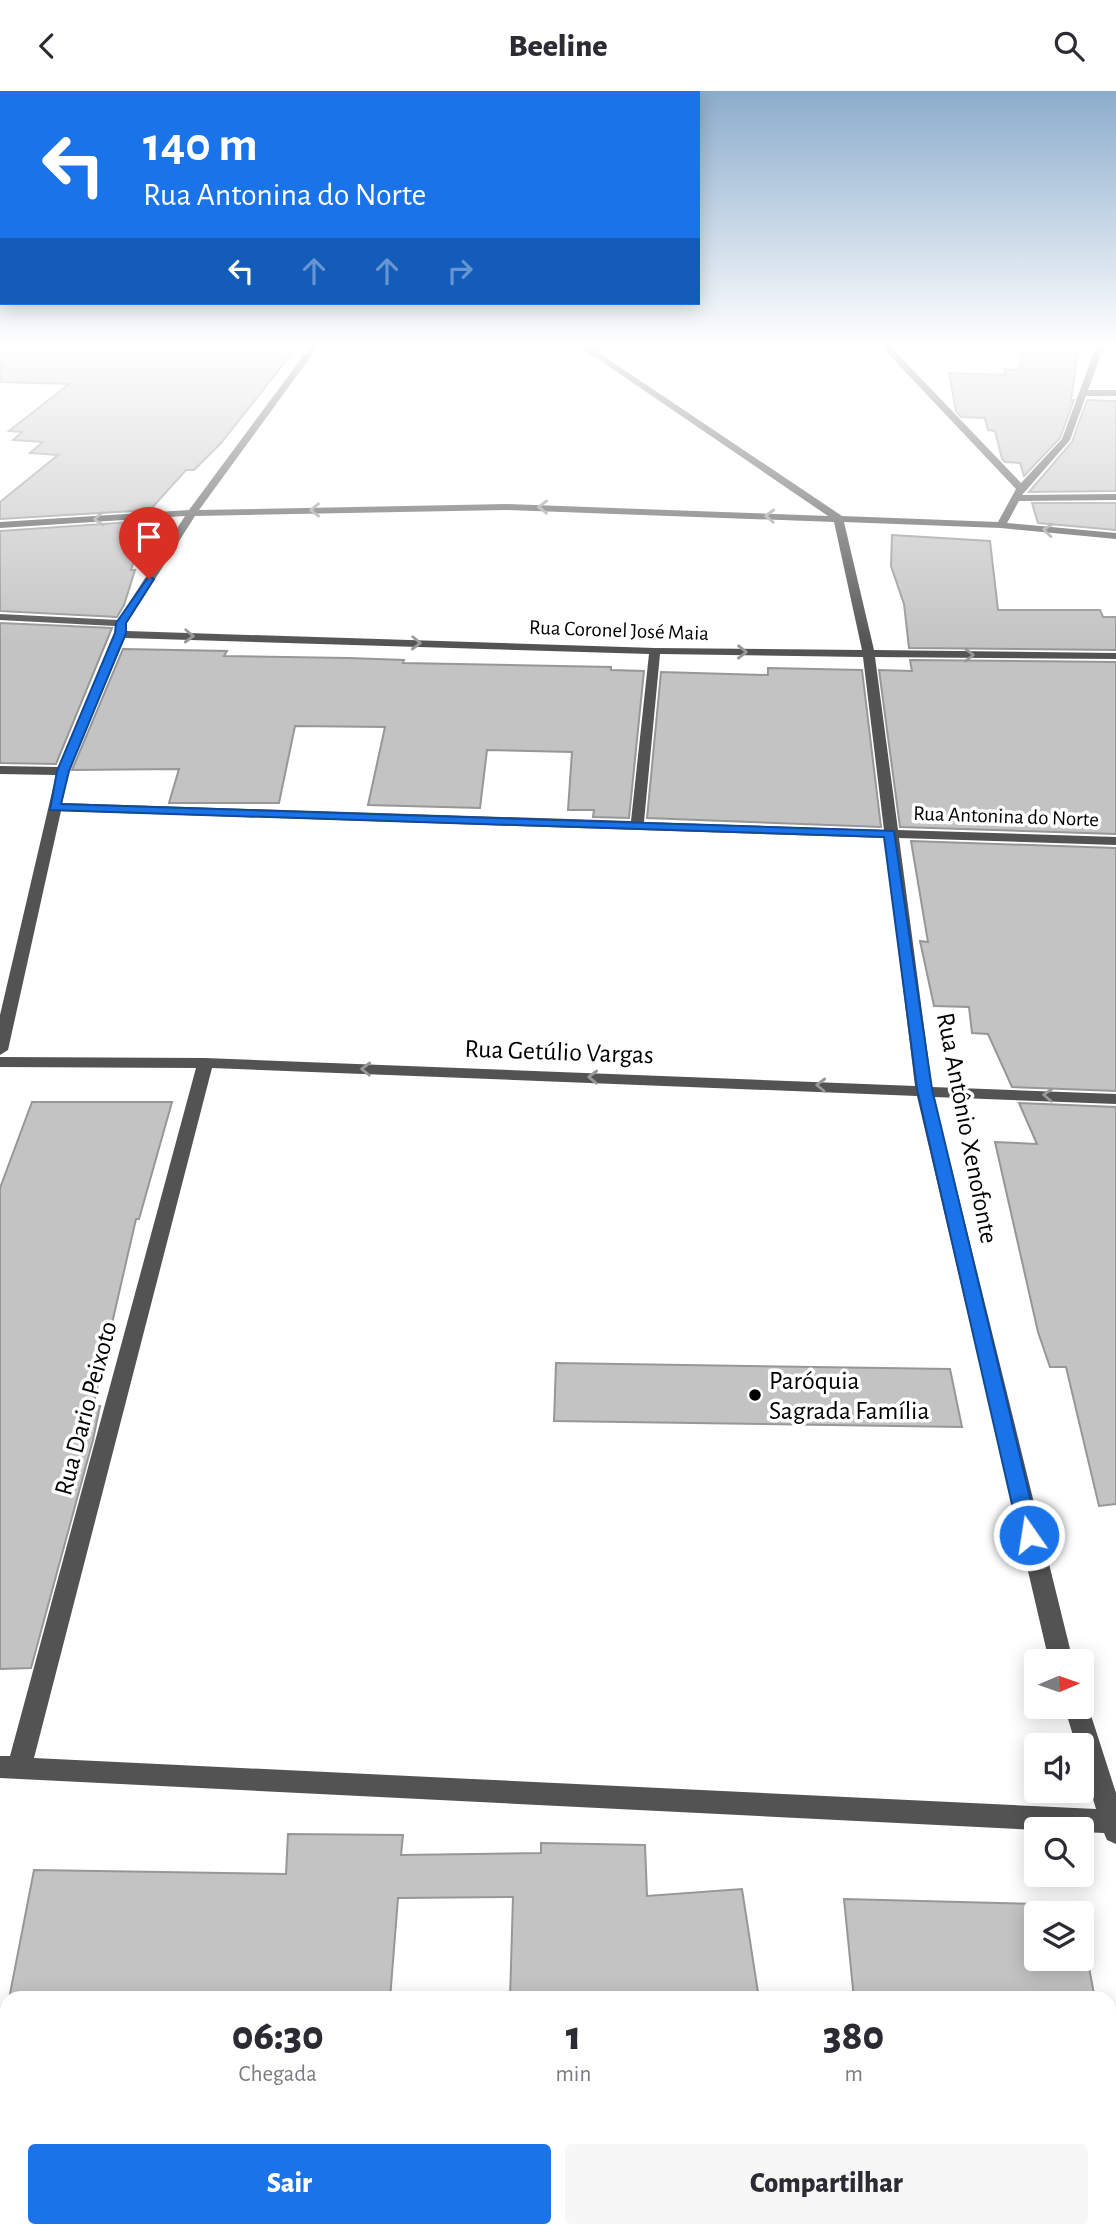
<!DOCTYPE html>
<html lang="pt">
<head>
<meta charset="utf-8">
<style>
  :root { --surface:#fff; --page:#f7f7f7; --text:#2b2b33; --muted:#7c7c81; --accent:#1a73e8 }
  body { margin:0; font-family:"Alegreya Sans",sans-serif; background:var(--page); color:var(--text); height:100vh; display:flex; flex-direction:column; font-size:26px; white-space:nowrap }
  * { box-sizing:border-box; margin:0 }
  p { font-size:23px; color:var(--muted) }
  .icon { flex:none; width:38px; height:38px; fill:none; stroke:currentColor; stroke-width:2; stroke-linecap:round; stroke-linejoin:round }
  .map { position:relative; flex:1; overflow:hidden }
  .side { position:absolute; left:0px; top:1900px; width:1116px; height:247px; display:flex; flex-direction:column; background:var(--surface); border-radius:21px 21px 0 0; box-shadow:0 4px 18px #0003 }
  .side>* { flex:none }
  .top-card { position:absolute; left:0px; top:0px; width:700px; height:214px; box-shadow:0 4px 18px #0003; background:#1a73e8; color:#fff; overflow:hidden }
  .needle { width:46px; rotate:88deg }
  .fabs { position:absolute; left:1024px; top:1558px; display:grid; gap:14px }
  .fabs a { display:grid; place-items:center; width:70px; height:70px; border-radius:7px; background:var(--surface); box-shadow:0 4px 18px #0003; font-size:35px }
  .pin { position:absolute; display:grid; place-items:center; width:60px; height:60px; color:#fff; margin:-72px -30px; border-radius:50% 50% 50% 0; rotate:-45deg; box-shadow:0 0 7px #0007 }
  .pin .icon { rotate:45deg }
  .me { position:absolute; width:77px; margin:-38px; rotate:347deg; stroke-linejoin:round; filter:drop-shadow(0 0 5px #0008) }
  .turn { display:flex; align-items:center; gap:24px; height:147px; padding:0 28px; font-size:32px }
  .turn .icon { width:91px; height:91px; stroke-width:2.5 }
  .turn b { display:block; font-size:49px; line-height:60px }
  .lanes { display:flex; align-items:center; height:66px; padding:0 28px; background:#0003; justify-content:center; gap:35px; direction:ltr }
  .lanes .off { opacity:.35 }
  .eta { display:flex; justify-content:space-evenly; align-items:center; height:119px; text-align:center }
  .eta b { font-size:42px; font-weight:800; line-height:49px }
  .button { display:flex; gap:14px; margin-top:auto; padding:14px 28px }
  .button a { flex:1; height:80px; border-radius:7px; background:var(--accent); color:#fff; font-size:28px; font-weight:800; line-height:80px; text-align:center }
  .button a+a { background:var(--page); color:var(--text) }
  header { display:flex; justify-content:space-between; align-items:center; height:91px; padding:0 28px; background:var(--surface); font-size:32px; font-weight:800 }
  .map>svg:first-child { display:block }
  .building { fill:#c3c3c3; stroke:#979797; stroke-width:2 }
  .lines { fill:none; stroke-linecap:round; stroke-linejoin:round }
  .minor { fill:#535353; fill-rule:evenodd }
  .oneway { stroke:#989898 }
  .route { fill:#1a73e8; stroke:#114b97; stroke-width:2 }
  .poi-dot { fill:#000; stroke:#fff; stroke-width:2.5 }
  .labels { text-anchor:middle; stroke-width:7; stroke-linejoin:round; paint-order:stroke }
  .far-street-label { font-size:21px; fill:#000; stroke:#fff }
  .street-label { font-size:26px; fill:#000; stroke:#fff }
  .poi-label { font-size:26px; fill:#000; stroke:#fff; text-anchor:start }
</style>
</head>
<body>
<header><svg class="icon" aria-label="back" viewBox="0 0 24 24"><path d="M15 5l-7 7 7 7"/></svg>Beeline<svg class="icon" aria-label="search" viewBox="0 0 24 24"><circle cx="10" cy="10" r="6"/><path d="M15 15l6 6"/></svg></header>
<div class="map">
<svg width="1116" height="2146" viewBox="0 0 1116 2146">
  <rect width="100%" height="100%" fill="#fff"/>
  <g class="building">
    <polygon points="0,253 293,253 287,260 293,261 221,352 194,379 186,379 150,419 0,428 0,411 58,364 30,362 43,351 13,349 22,341 9,340 69,293 0,291"/>
    <polygon points="1025,253 1079,253 1071,309 1074,309 1060,347 1024,385 1020,372 1005,371 1002,368 995,340 988,339 985,327 961,326 956,320 949,282 1006,284 1004,278 1019,279"/>
    <polygon points="1087,309 1116,310 1116,400 1029,401 1072,351"/>
    <polygon points="1032,412 1116,412 1116,439 1038,432"/>
    <polygon points="146,430 131,479 135,479 124,514 117,526 0,520 0,440"/>
    <polygon points="892,444 990,450 998,519 1100,519 1103,526 1116,526 1116,559 909,557 904,513 891,475"/>
    <polygon points="0,532 112,537 56,673 0,672"/>
    <polygon points="123,558 227,560 224,565 348,567 404,569 403,572 611,576 611,579 644,580 629,727 593,726 594,719 568,719 572,661 487,659 480,717 368,714 385,636 295,635 279,712 169,712 179,678 72,679"/>
    <polygon points="910,569 1116,571 1116,743 900,736 879,579 912,580"/>
    <polygon points="768,577 862,579 881,736 647,727 661,581 768,584"/>
    <polygon points="911,750 1116,757 1116,1000 1012,996 988,943 972,942 969,916 934,915 920,850 928,851"/>
    <polygon points="32,1011 172,1011 139,1128 136,1128 93,1315 100,1315 93,1349 31,1577 0,1578 0,1097"/>
    <polygon points="1019,1012 1116,1016 1116,1413 1099,1415 1066,1276 1050,1276 1038,1241 995,1051 1037,1053"/>
    <polygon points="556,1272 950,1278 962,1336 554,1330"/>
    <polygon points="288,1743 403,1744 401,1764 541,1762 541,1752 645,1754 647,1805 742,1798 759,1908 510,1908 513,1806 398,1807 390,1908 9,1908 34,1779 286,1783"/>
    <polygon points="844,1808 1076,1814 1078,1822 1036,1822 1036,1867 1082,1867 1082,1840 1095,1908 854,1908"/>
  </g>
  <g class="lines">
    <path class="minor" d="M 312,253 L 320,253 L 199,419 L 506,413 L 828,425 L 576,253 L 590,256 L 649,253 L 596,260 L 842,425 L 998,431 L 1016,398 L 879,253 L 888,253 L 1021,392 L 1062,348 L 1097,253 L 1105,253 L 1088,299 L 1116,299 L 1116,305 L 1086,305 L 1070,349 L 1022,404 L 1116,403 L 1116,409 L 1019,410 L 1007,432 L 1116,442 L 1116,448 L 1001,437 L 844,431 L 874,559 L 1116,562 L 1116,568 L 875,566 L 898,739 L 1116,746 L 1116,754 L 899,747 L 932,996 L 1116,1003 L 1116,1013 L 934,1006 L 1073,1570 L 1049,1570 L 917,1005 L 212,977 L 34,1667 L 1096,1718 L 1082,1671 L 1082,1654 L 1076,1654 L 1064,1615 L 1082,1615 L 1082,1607 L 1088,1615 L 1116,1702 L 1116,1753 L 1107,1749 L 1104,1742 L 1082,1741 L 1082,1738 L 1036,1739 L 0,1687 L 0,1665 L 10,1665 L 196,977 L 0,976 L 0,966 L 205,967 L 915,995 L 885,747 L 61,720 L 8,959 L 0,964 L 0,924 L 56,684 L 0,683 L 0,675 L 58,676 L 115,543 L 115,535 L 0,529 L 0,523 L 118,529 L 185,425 L 0,437 L 0,431 L 189,419 ZM 506,419 L 834,431 L 862,559 L 655,557 L 127,540 L 127,532 L 195,425 ZM 125,547 L 649,563 L 631,730 L 62,712 L 69,680 ZM 660,563 L 863,566 L 884,739 L 644,731 Z"/>
  </g>
  <defs><path id="oneway-chevron" d="M-2-3.5L2.5 0L-2 3.5" fill="none" stroke-width="1.6" stroke-linecap="round" stroke-linejoin="round" transform="scale(1.75)"/></defs>
  <g class="oneway">
    <use href="#oneway-chevron" transform="translate(543 416) rotate(-179)"/>
    <use href="#oneway-chevron" transform="translate(315 419) rotate(179)"/>
    <use href="#oneway-chevron" transform="translate(770 425) rotate(-178)"/>
    <use href="#oneway-chevron" transform="translate(99 428) rotate(176)"/>
    <use href="#oneway-chevron" transform="translate(1048 439) rotate(-174)"/>
    <use href="#oneway-chevron" transform="translate(189 545) rotate(2)"/>
    <use href="#oneway-chevron" transform="translate(416 552) rotate(2)"/>
    <use href="#oneway-chevron" transform="translate(742 561) rotate(1)"/>
    <use href="#oneway-chevron" transform="translate(969 564)"/>
    <use href="#oneway-chevron" transform="translate(366 978) rotate(-178)"/>
    <use href="#oneway-chevron" transform="translate(593 986) rotate(-178)"/>
    <use href="#oneway-chevron" transform="translate(821 994) rotate(-178)"/>
    <use href="#oneway-chevron" transform="translate(1048 1004) rotate(-177)"/>
  </g>
  <linearGradient id="sky" x2="0" y2="1"><stop stop-color="#8baccc"/><stop offset="0.46" stop-color="#fff"/><stop offset="1" stop-color="#fff" stop-opacity="0"/></linearGradient>
  <rect width="1116" height="554" fill="url(#sky)"/>
  <polygon class="route" points="149,485 154,488 126,532 126,542 69,680 61,713 894,740 932,998 1039,1444 1036,1449 1022,1449 1019,1444 917,998 884,746 50,719 57,680 115,542 116,532"/>
  <circle class="poi-dot" cx="755" cy="1304" r="7"/>
  <g class="labels">
    <g class="far-street-label">
      <text transform="translate(619 539) rotate(2)" y="7">Rua Coronel José Maia</text>
      <text transform="translate(1006 725) rotate(2)" y="7">Rua Antonina do Norte</text>
    </g>
    <g class="street-label">
      <text transform="translate(559 960) rotate(2)" y="9">Rua Getúlio Vargas</text>
      <text transform="translate(968 1037) rotate(79)" y="9">Rua Antônio Xenofonte</text>
      <text transform="translate(85 1317) rotate(-75)" y="9">Rua Dario Peixoto</text>
    </g>
    <g class="poi-label">
      <text x="769" y="1298">Paróquia<tspan x="769" dy="30">Sagrada Família</tspan></text>
    </g>
  </g>
</svg>
<div class="fabs">
<a><svg class="needle" viewBox="-14 -14 28 28"><path d="M0-13l5 13h-10z" fill="#e53935"/><path d="M0 13l5-13h-10z" fill="#7c7c81"/></svg></a>
<a><svg class="icon" aria-label="sound" viewBox="0 0 24 24"><path d="M4 9h4l5-4v14l-5-4H4zM17 9q2 3 0 6"/></svg></a>
<a><svg class="icon" aria-label="search" viewBox="0 0 24 24"><circle cx="10" cy="10" r="6"/><path d="M15 15l6 6"/></svg></a>
<a><svg class="icon" aria-label="layers" viewBox="0 0 24 24"><path d="M12 4l9 5-9 5-9-5zM3 14l9 5 9-5"/></svg></a>
</div>
<div class="pin" style="left:149px;top:488px;background:#d93025"><svg class="icon" aria-label="arrive" viewBox="0 0 24 24"><path d="M6 21V4h12l-3 4 3 4H6"/></svg></div>
<svg class="me" style="left:1029px;top:1444px" viewBox="-20 -20 40 40"><circle r="17" fill="#1a73e8" stroke="#fff" stroke-width="3"/><path d="M0-11L8 9 0 5-8 9z" fill="#fff"/></svg>
<div class="top-card">
<div class="turn"><svg class="icon" aria-label="left" viewBox="0 0 24 24"><path d="M17 20v-9H6M10 6l-5 5 5 5"/></svg><div><b>140 m</b>Rua Antonina do Norte</div></div>
<div class="lanes"><svg class="icon" aria-label="left" viewBox="0 0 24 24"><path d="M17 20v-9H6M10 6l-5 5 5 5"/></svg><svg class="icon off" aria-label="ahead" viewBox="0 0 24 24"><path d="M12 20V5M6 11l6-6 6 6"/></svg><svg class="icon off" aria-label="ahead" viewBox="0 0 24 24"><path d="M12 20V5M6 11l6-6 6 6"/></svg><svg class="icon off" aria-label="right" viewBox="0 0 24 24"><path d="M7 20v-9h11M14 6l5 5-5 5"/></svg></div>
</div>
<section class="side">
<div class="eta">
<div><b>06:30</b><p>Chegada</p></div>
<div><b>1</b><p>min</p></div>
<div><b>380</b><p>m</p></div>
</div>
<div class="button"><a>Sair</a><a>Compartilhar</a></div>
</section>
</div>
</body>
</html>
